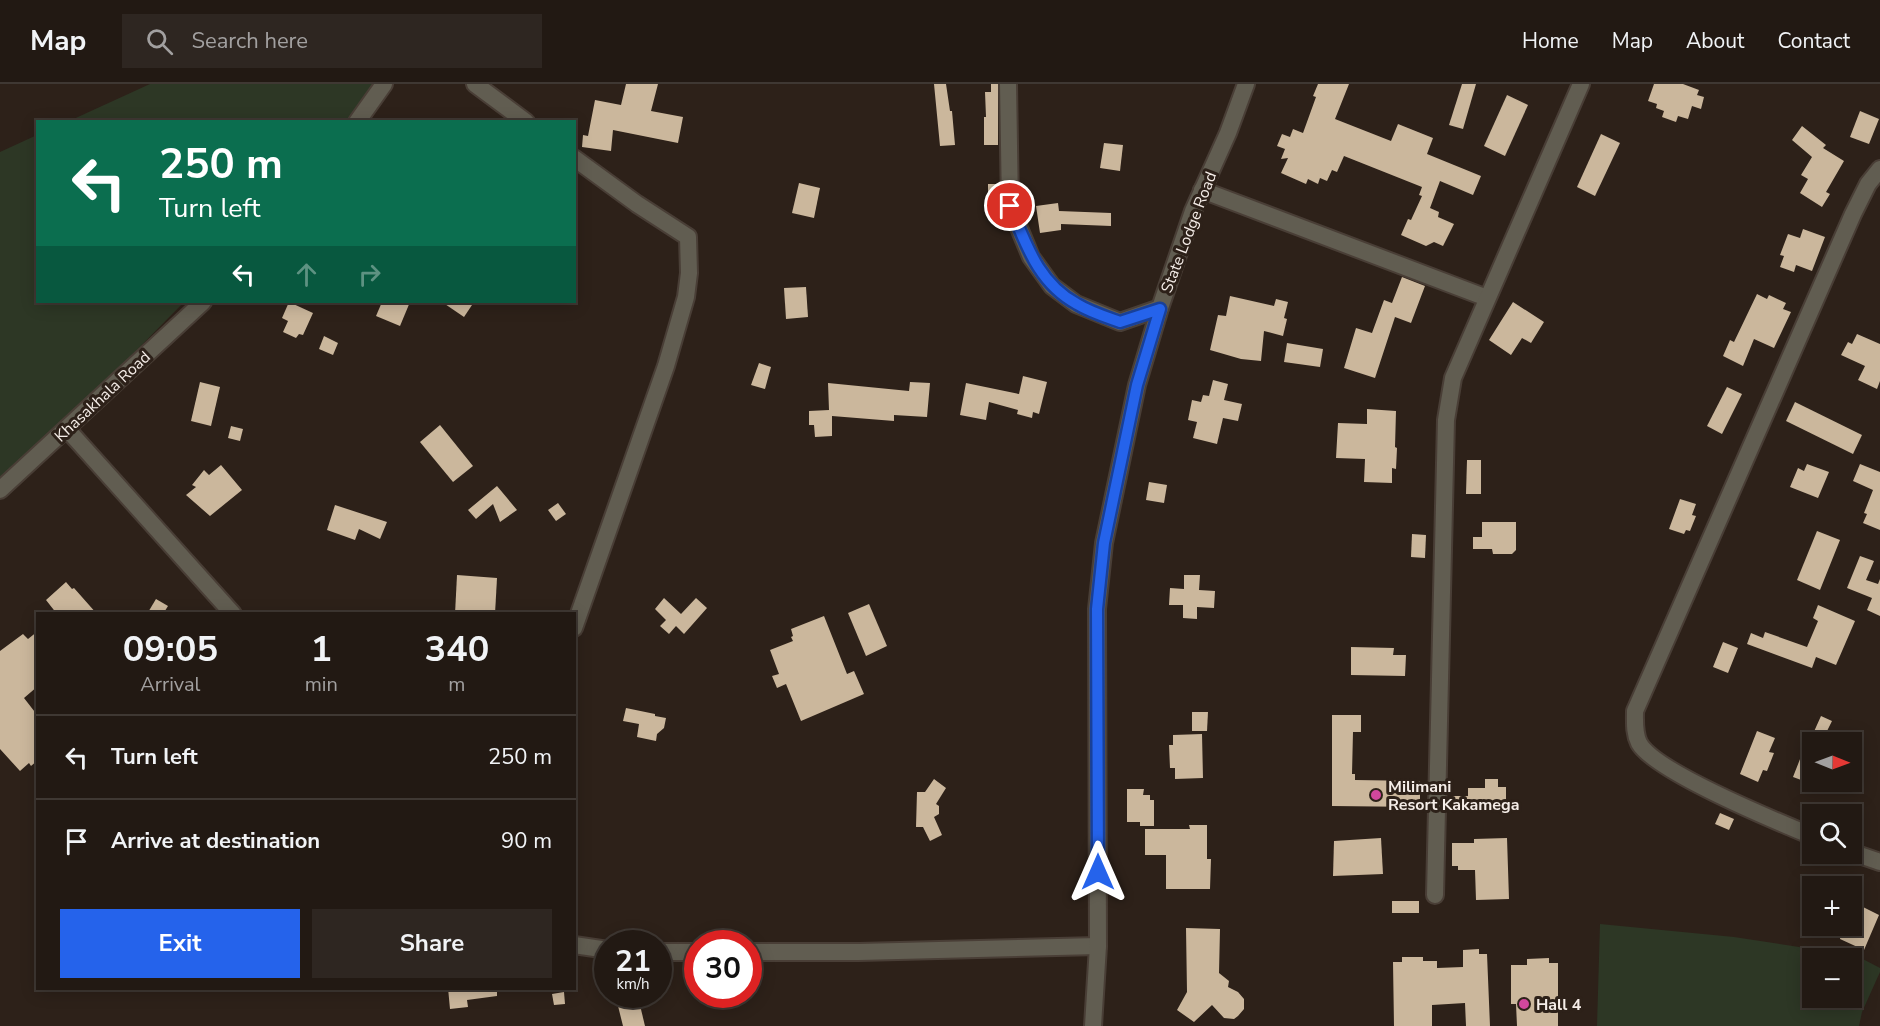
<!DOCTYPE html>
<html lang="en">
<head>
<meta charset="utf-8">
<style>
  :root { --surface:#221913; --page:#2e2621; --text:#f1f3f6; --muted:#a2a0a0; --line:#3f3833; --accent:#2563eb }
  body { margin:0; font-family:"Nunito Sans",sans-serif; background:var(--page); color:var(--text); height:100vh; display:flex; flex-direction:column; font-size:22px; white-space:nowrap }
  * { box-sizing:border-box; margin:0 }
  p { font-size:20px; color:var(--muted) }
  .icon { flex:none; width:33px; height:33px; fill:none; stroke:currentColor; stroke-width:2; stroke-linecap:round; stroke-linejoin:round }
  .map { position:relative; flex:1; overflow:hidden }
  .side { position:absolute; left:36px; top:528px; width:540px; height:378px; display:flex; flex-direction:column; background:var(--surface); border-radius:0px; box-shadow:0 3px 15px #0003,0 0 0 2px var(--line) }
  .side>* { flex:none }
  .guide { position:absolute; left:36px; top:36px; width:540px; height:183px; border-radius:0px; box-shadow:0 3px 15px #0003,0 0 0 2px var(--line); background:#0b6e4f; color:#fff; overflow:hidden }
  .needle { width:39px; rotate:91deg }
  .fabs { position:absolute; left:1802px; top:648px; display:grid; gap:12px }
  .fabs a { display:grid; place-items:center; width:60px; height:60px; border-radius:0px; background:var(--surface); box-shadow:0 3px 15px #0003,0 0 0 2px var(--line); font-size:30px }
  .speed { position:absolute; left:594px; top:846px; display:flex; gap:12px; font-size:30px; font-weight:700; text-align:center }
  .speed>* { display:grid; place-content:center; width:78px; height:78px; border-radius:50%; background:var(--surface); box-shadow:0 3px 15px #0003,0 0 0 2px var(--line); line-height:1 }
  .speed small { font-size:15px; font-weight:400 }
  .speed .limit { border:9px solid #d22; background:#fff; color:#111 }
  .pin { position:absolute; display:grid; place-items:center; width:51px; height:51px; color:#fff; margin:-26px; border:3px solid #fff; border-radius:50%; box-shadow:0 2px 6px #0007 }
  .me { position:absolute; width:66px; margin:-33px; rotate:0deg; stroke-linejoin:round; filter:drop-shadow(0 0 4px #0008) }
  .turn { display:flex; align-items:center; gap:21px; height:126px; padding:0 24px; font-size:27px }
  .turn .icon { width:78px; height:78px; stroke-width:2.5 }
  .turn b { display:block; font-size:42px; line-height:51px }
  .lanes { display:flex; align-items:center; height:57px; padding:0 24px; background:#0003; justify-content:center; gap:30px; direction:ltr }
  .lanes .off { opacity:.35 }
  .eta { display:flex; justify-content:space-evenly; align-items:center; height:102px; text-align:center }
  .eta b { font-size:36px; font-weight:700; line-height:42px }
  .cta { display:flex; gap:12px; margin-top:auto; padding:12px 24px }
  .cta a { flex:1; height:69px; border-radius:0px; background:var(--accent); color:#fff; font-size:24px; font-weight:700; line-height:69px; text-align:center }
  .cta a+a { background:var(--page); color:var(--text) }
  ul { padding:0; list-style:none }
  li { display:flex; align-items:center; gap:18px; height:84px; padding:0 24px; border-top:2px solid var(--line) }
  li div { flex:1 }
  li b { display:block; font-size:22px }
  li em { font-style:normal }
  header { display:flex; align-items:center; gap:36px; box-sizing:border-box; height:84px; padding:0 30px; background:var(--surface); border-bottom:2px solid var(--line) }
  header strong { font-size:28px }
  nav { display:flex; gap:33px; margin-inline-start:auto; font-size:21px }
  .search { width:420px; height:54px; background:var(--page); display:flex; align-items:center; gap:15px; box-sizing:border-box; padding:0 21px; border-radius:0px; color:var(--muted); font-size:22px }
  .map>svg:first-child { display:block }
  .green { fill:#2d3725; fill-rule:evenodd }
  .building { fill:#cbb79c }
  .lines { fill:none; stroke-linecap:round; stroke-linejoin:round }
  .minor-casing { stroke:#493e36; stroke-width:20 }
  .minor { stroke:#615d51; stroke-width:16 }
  .route-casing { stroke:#184099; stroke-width:15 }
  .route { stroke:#2563eb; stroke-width:10 }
  .hotel-dot { fill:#d1479c; stroke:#2d2119; stroke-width:2 }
  .labels { text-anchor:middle; stroke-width:6; stroke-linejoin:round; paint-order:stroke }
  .street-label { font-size:16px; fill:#f5ede8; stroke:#2d2119 }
  .poi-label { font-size:16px; font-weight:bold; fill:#f5ede8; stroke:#2d2119; text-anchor:start }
</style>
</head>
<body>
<header>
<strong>Map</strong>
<div class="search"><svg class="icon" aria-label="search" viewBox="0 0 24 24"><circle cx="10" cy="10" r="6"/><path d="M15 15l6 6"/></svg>Search here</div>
<nav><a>Home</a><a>Map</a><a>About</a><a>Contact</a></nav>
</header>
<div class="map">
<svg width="1880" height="942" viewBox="0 0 1880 942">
  <rect width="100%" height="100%" fill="#2d2119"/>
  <g class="green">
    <polygon points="150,0 376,0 349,37 67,38"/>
    <polygon points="37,51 38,218 184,218 61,343 0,400 0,68"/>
    <path d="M 1600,840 L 1734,853 L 1857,872 L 1880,884 L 1880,888 L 1862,928 L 1859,942 L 1597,942 ZM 1812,874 L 1851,874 L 1851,914 L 1812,914 Z"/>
  </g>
  <g class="building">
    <polygon points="626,0 658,0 651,27 683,33 678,59 613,46 611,67 582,63 583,51 588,52 595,16 621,21"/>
    <polygon points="934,0 946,0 950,27 952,27 955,61 940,62"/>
    <polygon points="991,0 998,0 998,61 984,61 984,33 986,33 985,8 991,8"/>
    <polygon points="1318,0 1349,0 1335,35 1391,57 1398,40 1433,54 1427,70 1481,92 1473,111 1440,97 1430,124 1439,128 1438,133 1454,140 1443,162 1434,158 1426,162 1401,151 1408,135 1411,136 1422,112 1419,111 1422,103 1344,72 1337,88 1332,86 1327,97 1320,94 1318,100 1308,95 1306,100 1281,89 1288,74 1281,75 1285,65 1277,62 1282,50 1290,53 1293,45 1303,49 1316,13 1313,12"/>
    <polygon points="1462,0 1476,0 1463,45 1449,41"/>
    <polygon points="1654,0 1683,0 1699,6 1697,11 1704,13 1701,25 1692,22 1688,35 1678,32 1676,38 1662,33 1664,27 1656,24 1657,20 1648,17"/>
    <polygon points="1507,11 1528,21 1505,72 1484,62"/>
    <polygon points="1860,27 1879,35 1869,60 1850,53"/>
    <polygon points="1802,42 1826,61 1823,64 1844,77 1826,108 1830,110 1822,123 1800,109 1808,95 1801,91 1812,73 1792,56"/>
    <polygon points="1601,50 1620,59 1595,112 1577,103"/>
    <polygon points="1104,59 1123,61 1120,87 1100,84"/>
    <polygon points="799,99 820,104 814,134 792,129"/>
    <polygon points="988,100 999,100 1000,126 988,126"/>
    <polygon points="1058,119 1059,127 1111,129 1111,142 1061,140 1061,146 1040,149 1036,122"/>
    <polygon points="1803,145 1825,153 1812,187 1796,181 1794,188 1780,183 1784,172 1780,171 1788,150 1800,154"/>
    <polygon points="1402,193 1425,202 1411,239 1395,233 1375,294 1344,284 1356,244 1372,249 1384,216 1392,219"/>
    <polygon points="806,203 808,233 786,235 784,204"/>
    <polygon points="1757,210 1767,215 1769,211 1786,219 1783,225 1791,228 1774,264 1754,255 1743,282 1723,272 1730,256 1734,258"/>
    <polygon points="1230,212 1274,222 1276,215 1288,218 1284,234 1287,235 1283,252 1264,247 1261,277 1241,275 1210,266 1218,231 1226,232"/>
    <polygon points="289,218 313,229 303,251 299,250 296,254 283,248 288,237 282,234"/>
    <polygon points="382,218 410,218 400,242 376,232"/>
    <polygon points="442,218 474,218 464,233"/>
    <polygon points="1513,218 1544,238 1531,259 1522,254 1511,271 1489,256"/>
    <polygon points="1857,250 1880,260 1880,297 1877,305 1858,296 1865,282 1841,271 1848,258 1852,260"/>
    <polygon points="324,252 338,259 333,271 319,265"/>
    <polygon points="1287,259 1323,265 1320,283 1284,278"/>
    <polygon points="759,279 771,283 765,305 751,301"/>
    <polygon points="1023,292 1047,298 1039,330 1033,328 1032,334 1017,330 1018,326 989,318 986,336 960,331 966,299 1019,310"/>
    <polygon points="1213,296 1228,300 1224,316 1242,320 1238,337 1223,334 1217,360 1193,354 1197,338 1188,336 1192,316 1201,318 1203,311 1209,312"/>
    <polygon points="200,298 220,303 211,342 191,337"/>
    <polygon points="910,298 930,299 927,333 894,331 894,337 832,332 832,352 815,353 814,341 809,341 809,327 829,326 828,299 909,307"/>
    <polygon points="1727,303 1742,310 1722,350 1707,342"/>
    <polygon points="1795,318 1862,351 1853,370 1786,337"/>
    <polygon points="1367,325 1396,327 1395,363 1397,364 1396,385 1392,384 1392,399 1364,398 1365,375 1336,374 1338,339 1367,340"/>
    <polygon points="440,341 473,382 453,398 420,358"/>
    <polygon points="231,342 243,345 240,357 228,354"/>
    <polygon points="1467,376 1481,376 1481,410 1466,410"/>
    <polygon points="1807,380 1829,388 1818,414 1790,403 1798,384 1804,387"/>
    <polygon points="1860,380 1880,388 1880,446 1863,439 1867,430 1864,429 1873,406 1853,397"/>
    <polygon points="221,381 242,406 210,432 186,411 196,403 192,401 204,386 209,391"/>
    <polygon points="1149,398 1167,401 1164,419 1146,416"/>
    <polygon points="497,402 517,426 500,438 493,420 476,435 468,426"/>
    <polygon points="1680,415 1696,420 1692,431 1696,432 1690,447 1686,446 1684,450 1669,445"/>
    <polygon points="558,419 566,430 556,437 548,426"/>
    <polygon points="335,421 387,438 380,455 359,445 355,456 327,446"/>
    <polygon points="1482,438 1516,438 1516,466 1512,470 1493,470 1492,465 1473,465 1473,453 1482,453"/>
    <polygon points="1817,447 1840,456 1820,506 1797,496"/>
    <polygon points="1412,450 1426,451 1425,474 1411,473"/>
    <polygon points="1860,472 1874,477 1866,496 1878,500 1880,495 1880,532 1867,526 1872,514 1847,504"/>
    <polygon points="457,491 497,494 495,530 455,530"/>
    <polygon points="1184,491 1200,491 1199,506 1215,507 1214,524 1197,523 1197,535 1183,534 1183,521 1169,521 1170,504 1184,505"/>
    <polygon points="66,498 72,505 74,504 97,530 57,530 46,516"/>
    <polygon points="664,514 681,530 696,514 707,524 684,550 676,542 669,550 660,542 666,536 655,525"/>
    <polygon points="156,515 168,522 163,530 147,530"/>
    <polygon points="869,520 887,562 866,572 848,529"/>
    <polygon points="1818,521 1855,537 1836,581 1816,573 1812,584 1747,560 1751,549 1763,554 1765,548 1807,563 1818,537 1813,534"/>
    <polygon points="824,532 847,590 854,587 864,610 801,637 786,600 777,604 772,592 779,590 770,566 793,557 791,553 793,552 791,545"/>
    <polygon points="38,547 38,602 24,614 38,632 38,676 31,682 29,679 20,687 0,665 0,567 23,550 28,555"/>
    <polygon points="1723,558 1738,564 1728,589 1713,583"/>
    <polygon points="1351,563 1394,564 1393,571 1406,571 1405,592 1351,591"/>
    <polygon points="626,624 655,630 655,632 666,634 664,644 657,650 656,657 637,653 639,640 623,637"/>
    <polygon points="1192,628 1208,628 1207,647 1192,647"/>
    <polygon points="1332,631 1361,631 1361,648 1353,648 1352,690 1355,690 1355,696 1420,697 1420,723 1332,722"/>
    <polygon points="1821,632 1832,637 1827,647 1852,658 1812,658 1812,700 1793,693 1811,647 1812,652"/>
    <polygon points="1757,647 1775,654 1769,668 1774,669 1767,687 1763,686 1758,698 1740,690"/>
    <polygon points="1202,650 1203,694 1175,695 1175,684 1170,684 1169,661 1173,661 1173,651"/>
    <polygon points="934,695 946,704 936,720 939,722 939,730 934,733 942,751 930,757 923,743 916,743 917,708 925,708"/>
    <polygon points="1485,695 1498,695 1498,703 1506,703 1506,722 1480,722 1481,726 1452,726 1452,712 1468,712 1468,704 1485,704"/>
    <polygon points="1127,705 1144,705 1143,711 1150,711 1150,716 1154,716 1154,742 1140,742 1140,738 1127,738"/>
    <polygon points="1720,729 1734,735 1729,746 1715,740"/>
    <polygon points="1189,741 1207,741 1207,775 1211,775 1210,805 1166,805 1166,771 1145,771 1145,745 1190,745"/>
    <polygon points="1381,754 1383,790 1333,792 1334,757"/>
    <polygon points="1507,754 1509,815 1476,816 1475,786 1458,786 1458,782 1452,782 1452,759 1474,759 1474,755"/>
    <rect x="1392" y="817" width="27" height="12"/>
    <polygon points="1861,822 1879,831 1864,866 1840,855 1842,842 1852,842"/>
    <polygon points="1186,844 1220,845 1219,889 1229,897 1228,903 1238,908 1244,915 1244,925 1238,932 1234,935 1224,934 1212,921 1194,938 1177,926 1187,908"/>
    <polygon points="1479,865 1479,870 1487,870 1490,942 1466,942 1465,919 1432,921 1432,942 1394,942 1393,878 1402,878 1402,873 1423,873 1423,877 1437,877 1437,884 1463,883 1463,866"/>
    <polygon points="1549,874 1549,879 1558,879 1558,942 1517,942 1516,920 1511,920 1511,881 1527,881 1527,875"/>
    <polygon points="448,904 497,904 497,912 467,916 468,923 450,925"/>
    <polygon points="564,908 565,920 554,921 552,910"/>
    <polygon points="639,917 645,942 623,942 618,922"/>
  </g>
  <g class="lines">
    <defs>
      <g id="minor">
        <polyline points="475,0 526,38"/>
        <polyline points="1008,0 1010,122 1031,173 1052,202 1076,220 1120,238 1160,224"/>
        <polyline points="357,38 384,0"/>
        <polyline points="574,74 637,120 688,153 689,189 686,213 666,282 574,544"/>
        <polyline points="1202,106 1487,214"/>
        <polyline points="67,345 233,530"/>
        <polyline points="0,406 203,218"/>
        <path d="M 1812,752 C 1778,738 1654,687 1639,659 C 1634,649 1635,638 1635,627 L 1853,130 L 1868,100 L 1880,85"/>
        <polyline points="1851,768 1880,778"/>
        <polyline points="1435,811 1446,336 1453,294 1581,0"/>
        <polyline points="574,861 608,866"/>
        <polyline points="658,868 698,868"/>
        <polyline points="748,868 859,868 1098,862"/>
        <polyline points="1093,942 1098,862 1097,525 1104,459 1137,301 1160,224 1193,127 1228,49 1246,0"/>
      </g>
    </defs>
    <use href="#minor" class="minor-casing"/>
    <use href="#minor" class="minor"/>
  </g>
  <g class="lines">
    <defs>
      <path id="route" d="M 1010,122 C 1026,160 1038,199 1077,220 C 1090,228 1106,233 1120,238 L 1160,225 L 1137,301 L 1104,459 L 1097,525 L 1098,788"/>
    </defs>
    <use href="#route" class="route-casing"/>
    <use href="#route" class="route"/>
  </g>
  <g class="hotel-dot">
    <circle cx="1376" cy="711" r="6"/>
    <circle cx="1524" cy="920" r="6"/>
  </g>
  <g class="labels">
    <g class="street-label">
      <text transform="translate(1188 148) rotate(-69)" y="6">State Lodge Road</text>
      <text transform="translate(102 312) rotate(-43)" y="6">Khasakhala Road</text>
    </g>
    <g class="poi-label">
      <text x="1388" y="708">Milimani<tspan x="1388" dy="18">Resort Kakamega</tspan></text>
      <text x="1536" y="926">Hall 4</text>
    </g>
  </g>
</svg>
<div class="fabs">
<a><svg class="needle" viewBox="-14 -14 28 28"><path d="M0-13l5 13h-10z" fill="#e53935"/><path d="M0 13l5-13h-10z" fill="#a2a0a0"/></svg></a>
<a><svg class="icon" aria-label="search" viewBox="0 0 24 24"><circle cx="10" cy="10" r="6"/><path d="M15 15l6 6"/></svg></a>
<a>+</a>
<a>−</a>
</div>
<div class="speed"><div>21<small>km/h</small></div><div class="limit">30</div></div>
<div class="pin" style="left:1010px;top:122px;background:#d93025"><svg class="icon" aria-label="arrive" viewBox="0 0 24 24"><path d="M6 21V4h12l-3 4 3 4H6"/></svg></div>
<svg class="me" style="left:1098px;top:788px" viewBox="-20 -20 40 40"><path d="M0-17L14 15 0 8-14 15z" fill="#2563eb" stroke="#fff" stroke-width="4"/></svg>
<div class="guide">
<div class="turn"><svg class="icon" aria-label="left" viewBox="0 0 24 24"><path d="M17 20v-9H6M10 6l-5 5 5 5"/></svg><div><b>250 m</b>Turn left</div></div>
<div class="lanes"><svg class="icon" aria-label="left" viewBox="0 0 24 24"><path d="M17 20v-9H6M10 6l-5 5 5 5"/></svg><svg class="icon off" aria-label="ahead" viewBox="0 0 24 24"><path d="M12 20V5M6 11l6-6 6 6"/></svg><svg class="icon off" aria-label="right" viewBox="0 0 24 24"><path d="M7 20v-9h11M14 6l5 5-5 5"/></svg></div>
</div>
<section class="side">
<div class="eta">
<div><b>09:05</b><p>Arrival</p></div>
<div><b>1</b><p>min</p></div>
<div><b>340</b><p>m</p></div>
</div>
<ul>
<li><svg class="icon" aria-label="left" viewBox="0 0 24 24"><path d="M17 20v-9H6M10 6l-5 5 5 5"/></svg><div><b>Turn left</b></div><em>250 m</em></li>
<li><svg class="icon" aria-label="arrive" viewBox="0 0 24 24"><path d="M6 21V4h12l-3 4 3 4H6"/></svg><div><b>Arrive at destination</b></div><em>90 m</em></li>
</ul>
<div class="cta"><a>Exit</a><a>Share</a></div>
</section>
</div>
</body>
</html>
